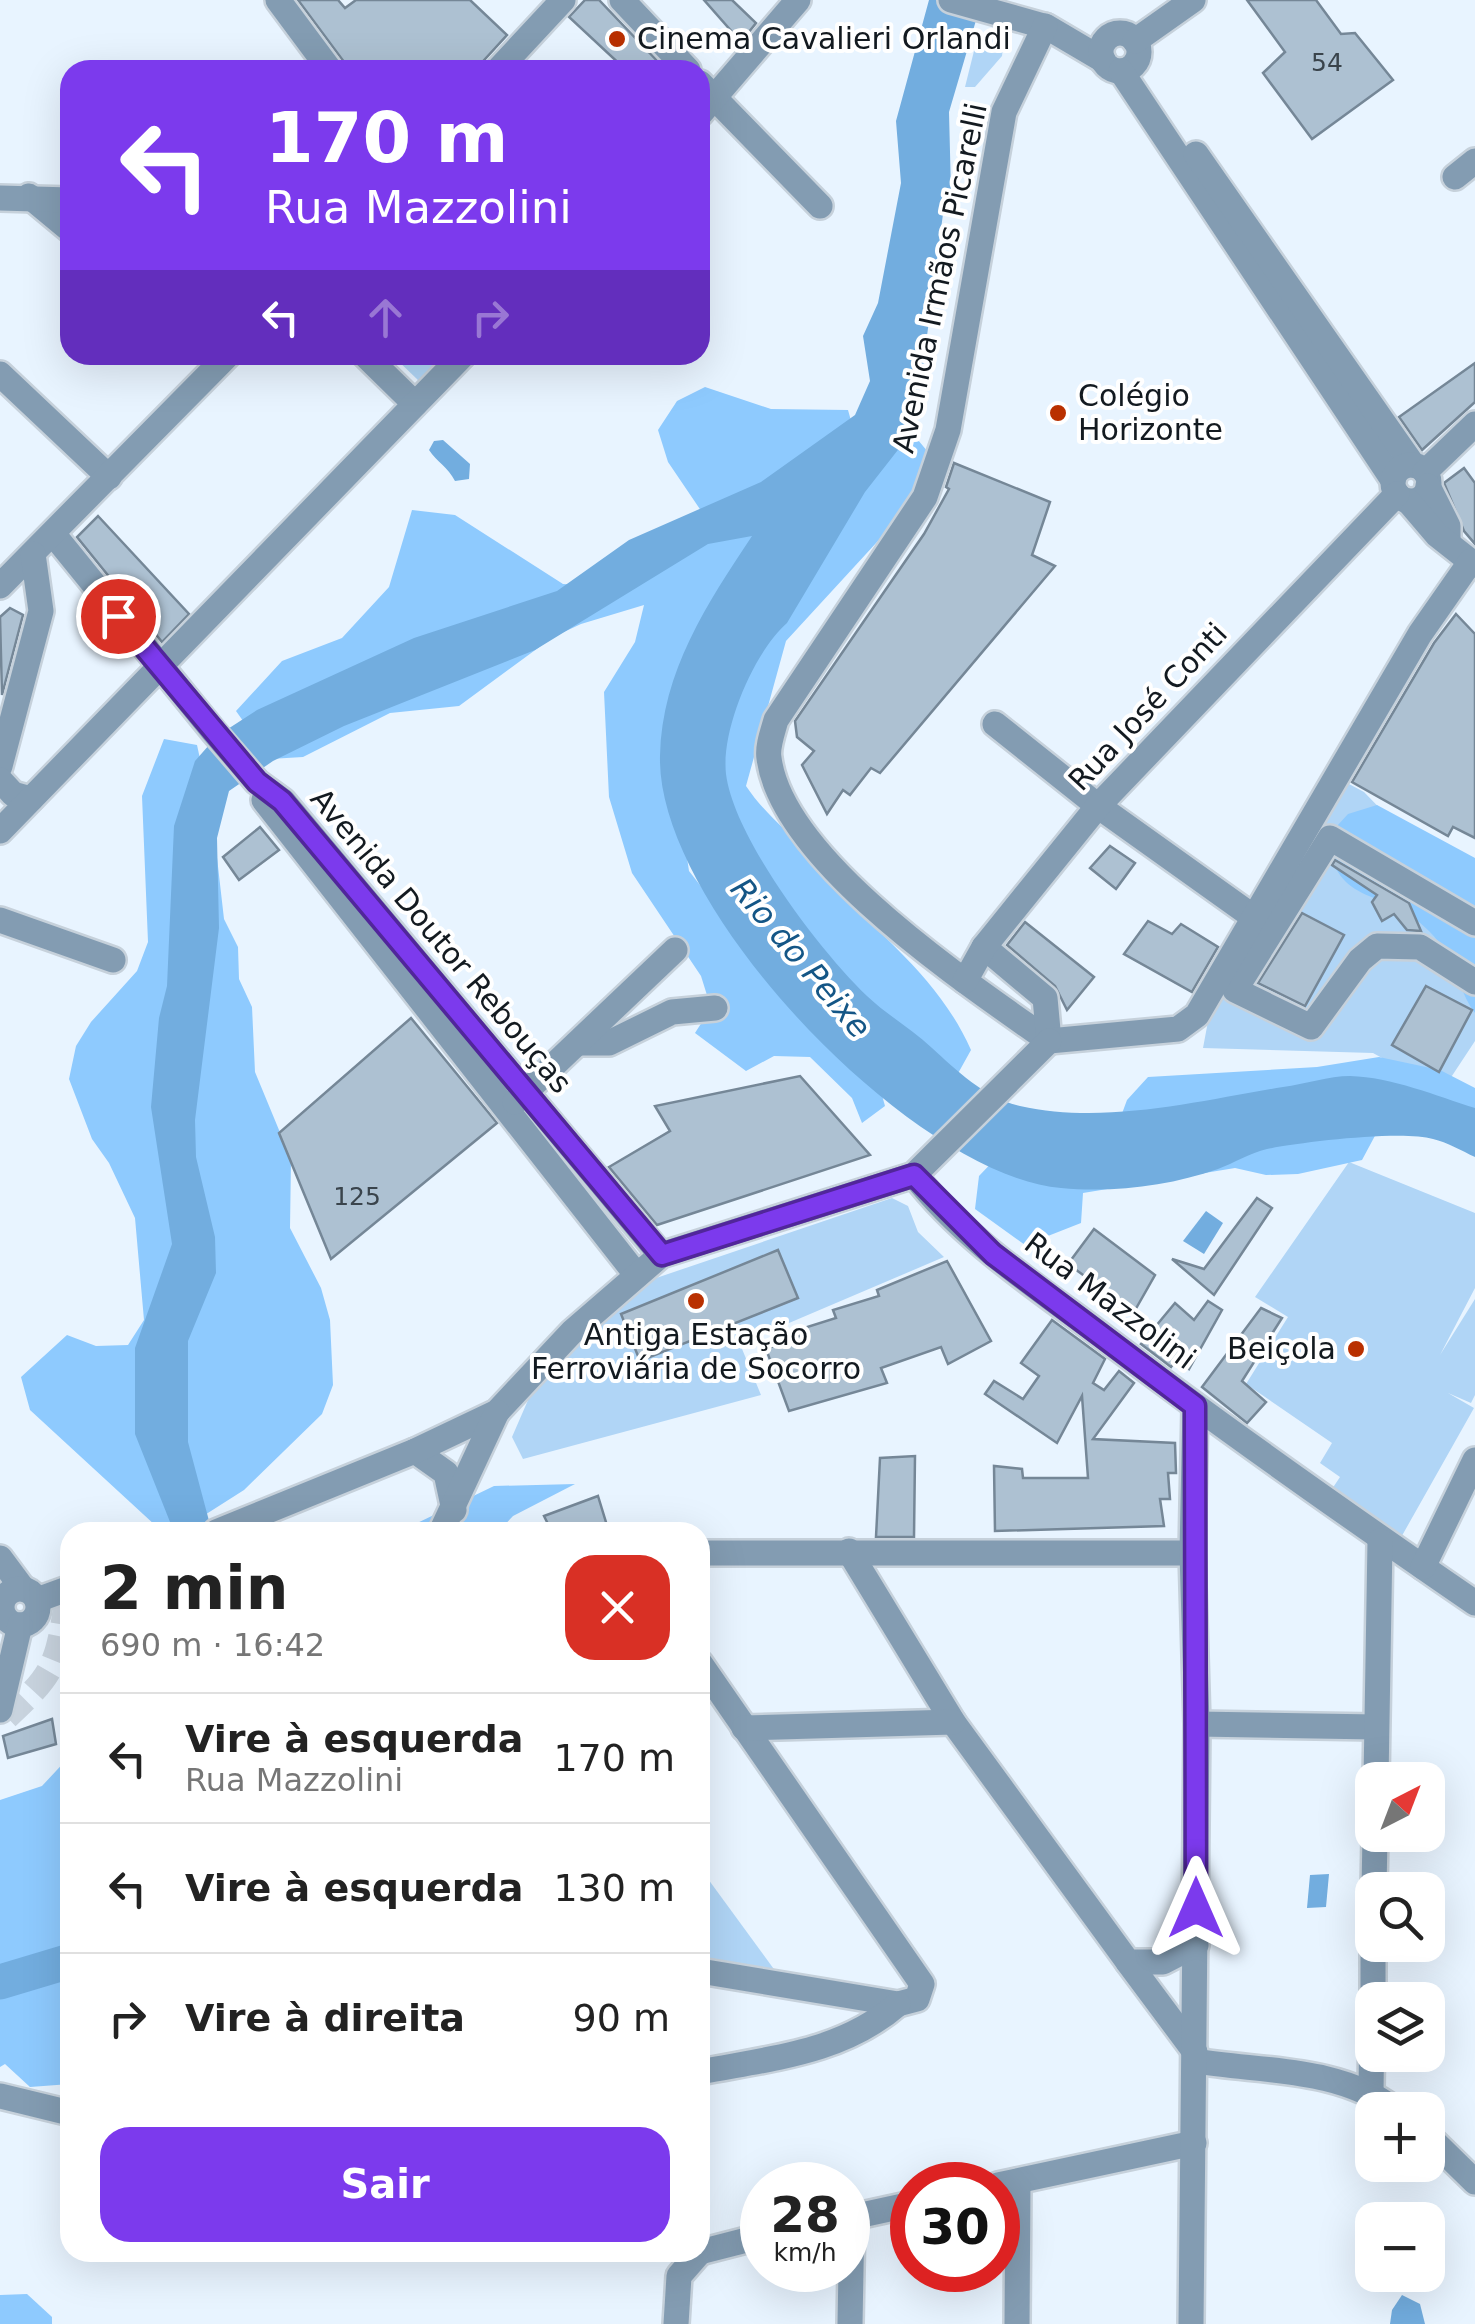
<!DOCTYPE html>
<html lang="pt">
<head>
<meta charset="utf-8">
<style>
  :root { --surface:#fff; --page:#f6f6f6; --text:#222; --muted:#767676; --line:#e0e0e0; --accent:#7c3aed }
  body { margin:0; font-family:"DejaVu Sans",sans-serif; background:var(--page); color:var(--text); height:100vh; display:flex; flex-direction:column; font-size:38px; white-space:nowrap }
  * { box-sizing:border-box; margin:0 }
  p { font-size:32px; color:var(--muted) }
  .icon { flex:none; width:55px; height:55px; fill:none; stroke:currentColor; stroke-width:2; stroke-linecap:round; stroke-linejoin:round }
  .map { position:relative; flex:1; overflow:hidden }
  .panel { position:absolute; left:60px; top:1522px; width:650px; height:740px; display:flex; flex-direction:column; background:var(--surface); border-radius:30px; box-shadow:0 10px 40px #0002 }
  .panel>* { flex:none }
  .top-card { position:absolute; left:60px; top:60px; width:650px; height:305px; border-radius:30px; box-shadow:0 10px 40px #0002; background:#7c3aed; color:#fff; overflow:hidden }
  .needle { width:65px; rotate:42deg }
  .tools { position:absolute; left:1355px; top:1762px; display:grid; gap:20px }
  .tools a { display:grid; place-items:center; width:90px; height:90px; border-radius:20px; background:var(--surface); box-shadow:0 10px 40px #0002; font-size:50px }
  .speed { position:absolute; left:740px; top:2162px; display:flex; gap:20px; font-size:50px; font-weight:700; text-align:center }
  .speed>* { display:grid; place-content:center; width:130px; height:130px; border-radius:50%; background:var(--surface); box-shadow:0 10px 40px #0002; line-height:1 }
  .speed small { font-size:25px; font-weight:400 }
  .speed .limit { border:15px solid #d22; background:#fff; color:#111 }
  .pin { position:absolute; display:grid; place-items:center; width:85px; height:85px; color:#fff; margin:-42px; border:5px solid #fff; border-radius:50%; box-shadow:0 2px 10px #0007 }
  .me { position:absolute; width:110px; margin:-55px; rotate:0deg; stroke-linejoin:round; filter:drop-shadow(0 0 8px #0008) }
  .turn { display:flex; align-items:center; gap:35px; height:210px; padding:0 40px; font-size:45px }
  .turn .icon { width:130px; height:130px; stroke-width:2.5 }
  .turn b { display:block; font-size:70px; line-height:85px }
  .lanes { display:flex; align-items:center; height:95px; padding:0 40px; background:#0003; justify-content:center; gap:50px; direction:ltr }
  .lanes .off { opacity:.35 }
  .round { display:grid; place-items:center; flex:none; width:105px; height:105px; border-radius:30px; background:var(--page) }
  .overview { display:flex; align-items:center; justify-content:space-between; height:170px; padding:0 40px }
  h1 { font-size:60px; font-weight:700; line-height:75px }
  .button { display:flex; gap:20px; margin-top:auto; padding:20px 40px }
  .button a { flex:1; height:115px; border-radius:30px; background:var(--accent); color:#fff; font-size:40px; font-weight:700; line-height:115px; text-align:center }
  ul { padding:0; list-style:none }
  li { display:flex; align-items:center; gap:30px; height:130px; padding:0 40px; border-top:2px solid var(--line) }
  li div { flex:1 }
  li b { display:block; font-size:38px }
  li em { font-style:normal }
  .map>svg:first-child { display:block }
  .green { fill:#b0d5f6 }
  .forest { fill:#8ecafe }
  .water { fill:#72addf }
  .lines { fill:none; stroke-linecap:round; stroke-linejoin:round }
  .river { stroke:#72addf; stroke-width:35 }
  .building { fill:#adc1d2; stroke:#758797; stroke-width:2.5 }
  .minor-tunnel { stroke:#c8d3de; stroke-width:25; stroke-dasharray:25 12; stroke-linecap:butt }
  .minor-casing { stroke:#c6d1db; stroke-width:30 }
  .minor { stroke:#839cb2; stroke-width:25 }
  .route-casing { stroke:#51269a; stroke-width:25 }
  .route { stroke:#7c3aed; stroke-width:18 }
  .poi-dot { fill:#b93000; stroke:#fff; stroke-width:4 }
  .labels { text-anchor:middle; stroke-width:8; stroke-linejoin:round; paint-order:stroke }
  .number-label { font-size:25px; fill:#3a444c }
  .poi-label { font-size:30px; fill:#131a20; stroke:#fff; text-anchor:start }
  .street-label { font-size:30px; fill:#131a20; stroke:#fff }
  .water-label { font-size:32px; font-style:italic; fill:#145686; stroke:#fff }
</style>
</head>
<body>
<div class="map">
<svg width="1475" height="2324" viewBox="0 0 1475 2324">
  <rect width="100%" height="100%" fill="#e8f4ff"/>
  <g class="green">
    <polygon points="977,39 1003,47 1002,56 975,87 965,87"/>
    <polygon points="392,355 443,355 419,381"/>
    <polygon points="1349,784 1364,792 1475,906 1475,1041 1442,1091 1373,1053 1203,1048 1209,1016"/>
    <polygon points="1349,1162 1475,1213 1475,1288 1440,1355 1475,1299 1475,1395 1471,1403 1448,1393 1474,1408 1399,1541 1328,1495 1340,1477 1320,1463 1332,1443 1246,1384 1288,1317 1255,1297"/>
    <polygon points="892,1198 908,1206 918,1232 944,1257 740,1344 761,1395 523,1459 512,1437 535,1384 615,1292"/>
    <polygon points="700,1868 776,1972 700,1962"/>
  </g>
  <g class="forest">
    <path d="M 705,387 L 771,409 L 848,410 L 857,442 L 918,440 L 938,464 L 923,492 L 786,641 L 746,786 C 764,813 787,830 809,854 C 818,863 823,876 832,885 C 883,938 940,980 971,1050 L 956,1077 L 901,1058 L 678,798 L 689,871 L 775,981 L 876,1074 L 885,1106 L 862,1123 L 852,1098 L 810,1057 L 774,1056 L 746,1071 L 695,1033 L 711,1008 L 701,976 L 632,873 L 609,797 L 604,692 L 635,642 L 644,605 L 581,624 L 553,637 L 459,706 L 390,713 L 303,757 L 270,759 L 236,711 L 282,661 L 342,638 L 389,587 L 412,510 L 455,515 L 563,584 L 600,586 L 710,524 L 668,462 L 658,430 L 677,401 Z"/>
    <polygon points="164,739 197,745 212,814 224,919 238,947 239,979 252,1007 255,1072 291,1159 290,1228 321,1288 330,1320 333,1385 322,1414 244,1490 189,1525 156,1526 30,1410 21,1377 67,1335 96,1346 128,1345 144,1320 135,1218 109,1163 92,1139 69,1079 76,1046 91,1022 137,971 148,942 142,796"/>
    <path d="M 1377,805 L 1475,858 L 1475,1013 C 1457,989 1457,959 1429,931 C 1385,886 1336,909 1327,837 L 1348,814 Z"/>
    <polygon points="1379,1057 1440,1070 1475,1088 1475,1124 1377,1132 1362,1160 1298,1174 1266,1175 1235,1168 1083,1193 1081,1223 1025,1245 975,1209 979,1176 1000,1154 1117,1127 1127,1100 1148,1077 1317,1067"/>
    <polygon points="575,1484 513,1516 498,1532 379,1532 411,1526 494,1486"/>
    <polygon points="70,1756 70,2084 30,2087 5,2064 0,2067 0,1800 42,1786"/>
    <polygon points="27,2294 52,2317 52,2324 0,2324 0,2295"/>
  </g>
  <g class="water">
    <path d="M 929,0 L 982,0 L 949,112 L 951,192 L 943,214 L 917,412 L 901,446 L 865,492 L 787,623 C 754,652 721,729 726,774 C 734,838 820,951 867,996 C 887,1015 912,1029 932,1048 C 957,1071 985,1098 1020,1106 C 1106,1125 1198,1101 1283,1087 C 1305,1084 1329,1076 1350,1076 C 1392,1077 1436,1096 1475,1108 L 1475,1157 C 1462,1151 1447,1142 1433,1139 C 1402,1130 1301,1142 1267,1149 C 1250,1153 1234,1163 1218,1169 C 1169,1186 1113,1193 1061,1188 C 912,1175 656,907 660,756 C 662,671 707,604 752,536 L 708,544 L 535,650 L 344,726 L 273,761 L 229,791 L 217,838 L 219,928 L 195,1120 L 196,1157 L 215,1237 L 216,1273 L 188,1341 L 188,1442 L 212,1532 L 174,1532 L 135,1434 L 135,1348 L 172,1244 L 151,1107 L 159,1018 L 167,986 L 174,826 L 195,761 L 217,736 L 257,710 L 414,638 L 557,591 L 629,540 L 761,482 L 855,415 L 870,381 L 863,336 L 878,303 L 901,183 L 896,121 Z"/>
    <path d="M 443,440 L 470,464 L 469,479 L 455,481 C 448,467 437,462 429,450 L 434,441 Z"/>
    <polygon points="1206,1211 1223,1223 1204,1254 1183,1241"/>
    <polygon points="1329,1874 1326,1907 1307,1908 1310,1875"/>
    <polygon points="1402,2295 1420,2304 1425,2324 1390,2324 1392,2310"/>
  </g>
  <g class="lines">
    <polyline class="river" points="0,1982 70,1961"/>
  </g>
  <g class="building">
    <polygon points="298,0 338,0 345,8 356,0 470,0 507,35 475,70 350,70"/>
    <polygon points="585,0 599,0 662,66 658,70 626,70 569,17"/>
    <polygon points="704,0 732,0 756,23 741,42"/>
    <polygon points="1247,0 1316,0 1341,34 1355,33 1393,80 1312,139 1263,73 1285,52"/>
    <polygon points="1475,363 1475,402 1422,450 1399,417"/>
    <polygon points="954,463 1050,502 1032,555 1055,566 880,773 871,768 850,795 843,790 827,814 802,765 814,751 797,737 795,721 924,534 949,489 946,487"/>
    <polygon points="1464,468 1475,483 1475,544 1464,531 1444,483"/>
    <polygon points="98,516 189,614 162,642 77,537"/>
    <polygon points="10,608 23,615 2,695 0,617"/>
    <polygon points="1456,614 1475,634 1475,838 1453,827 1448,836 1352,782 1434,643"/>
    <polygon points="260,827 279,850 239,880 223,857"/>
    <polygon points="1110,846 1135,863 1116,889 1090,868"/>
    <polygon points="1335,860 1409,903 1421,931 1407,930 1394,914 1382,921 1372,902 1377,895 1332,865"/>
    <polygon points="1302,913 1344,935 1305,1006 1258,983"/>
    <polygon points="1148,921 1172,934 1181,924 1218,947 1192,992 1124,954"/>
    <polygon points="1025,922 1094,977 1067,1010 1055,986 1007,945"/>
    <polygon points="1426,986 1472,1010 1439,1072 1392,1045"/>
    <polygon points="411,1018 497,1123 331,1259 279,1133"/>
    <polygon points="800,1076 870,1155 657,1225 609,1167 670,1131 655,1106"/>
    <polygon points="1257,1198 1272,1208 1214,1295 1172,1259 1204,1269"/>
    <polygon points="1094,1229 1155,1275 1134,1312 1068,1264"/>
    <polygon points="778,1250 798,1298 640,1361 621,1314"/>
    <polygon points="947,1261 991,1341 948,1364 941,1347 881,1368 887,1383 789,1411 766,1349 806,1333 804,1328 836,1318 833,1310 879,1296 877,1290"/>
    <polygon points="1208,1301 1222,1310 1189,1369 1177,1359 1171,1367 1141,1344 1175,1303 1194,1320"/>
    <polygon points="1261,1308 1282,1318 1242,1381 1266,1402 1247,1423 1202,1387"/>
    <polygon points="1052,1320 1105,1359 1093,1383 1104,1390 1119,1371 1134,1383 1093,1439 1175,1443 1176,1473 1168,1473 1170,1499 1160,1499 1164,1526 995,1531 994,1466 1022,1469 1023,1478 1088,1478 1082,1396 1057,1443 985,1394 994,1381 1023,1399 1039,1376 1021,1363"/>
    <polygon points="915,1456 914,1537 876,1537 880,1458"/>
    <polygon points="598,1496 609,1532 552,1532 544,1516"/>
    <polygon points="52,1719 56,1744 8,1758 3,1736"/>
  </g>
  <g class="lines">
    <path class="minor-tunnel" d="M 7,1717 C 52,1675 57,1667 66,1605"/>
    <defs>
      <g id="minor">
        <polyline points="278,0 330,70"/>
        <polyline points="622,0 688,70"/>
        <polyline points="951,0 1047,27 1103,60"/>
        <path d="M 1045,26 L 1004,112 L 948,430 L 925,497 L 776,720 C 773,731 767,747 769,758 C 782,861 969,984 1049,1041"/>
        <circle cx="1120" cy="52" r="19"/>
        <polyline points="1135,41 1193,0"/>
        <polyline points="498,70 563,0"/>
        <polyline points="1121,71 1393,480"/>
        <polyline points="700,83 820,206"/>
        <polyline points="700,114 798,0"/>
        <polyline points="1196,154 1413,465"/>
        <polyline points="1455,177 1475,161"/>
        <polyline points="29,196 70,230"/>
        <polyline points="0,198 70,200"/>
        <polyline points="365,355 415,404"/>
        <polyline points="0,374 109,477"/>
        <circle cx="1411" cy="483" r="18"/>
        <polyline points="1425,472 1475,424"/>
        <polyline points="1428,486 1448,526 1448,541"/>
        <polyline points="1408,501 1437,535 1475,565"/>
        <polyline points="54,535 214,732 257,782 283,801 661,1255"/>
        <polyline points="0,586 228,355"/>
        <polyline points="995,724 1098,806 1252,916"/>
        <polyline points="0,766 41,611 33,554"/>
        <polyline points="0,780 13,794 31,799"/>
        <polyline points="264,800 635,1273"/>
        <polyline points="0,831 463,355"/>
        <polyline points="0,920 113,960"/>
        <polyline points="1475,923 1330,838 1235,990 1311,1027 1360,960 1377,946 1420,947 1475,982"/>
        <polyline points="984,947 1045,998 1049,1041"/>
        <polyline points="965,981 984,947 1098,806 1397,494"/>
        <polyline points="1049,1041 1178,1029 1197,1015 1420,634 1471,561"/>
        <polyline points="582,1043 609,1043 672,1012 715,1008"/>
        <polyline points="515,1102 675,950"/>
        <path d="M 914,1175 C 963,1239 1034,1285 1098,1333 C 1221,1427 1347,1515 1475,1603"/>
        <polyline points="415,1451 446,1473 454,1510"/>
        <polyline points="216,1532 415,1451 497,1412 572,1332 661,1255 914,1175 1049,1041"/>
        <polyline points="441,1532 497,1412"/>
        <polyline points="849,1551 953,1722 1128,1962 1163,1962 1196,1945"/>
        <polyline points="700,1553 1192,1553"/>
        <polyline points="0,1558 23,1589"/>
        <polyline points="1423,1567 1475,1460"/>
        <circle cx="20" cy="1607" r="18"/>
        <polyline points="37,1600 70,1588"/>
        <polyline points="700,1663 922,1984 917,1999 898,2004 700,1971"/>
        <polyline points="0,1710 20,1625"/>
        <polyline points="1197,1724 1376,1727"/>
        <polyline points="744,1728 953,1722"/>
        <polyline points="1376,1780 1380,1541"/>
        <polyline points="1374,1890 1375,1835"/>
        <polyline points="1128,1962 1195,2052"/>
        <polyline points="1373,2000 1373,1945"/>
        <path d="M 1196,2061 C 1262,2072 1340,2067 1395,2110"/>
        <path d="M 700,2072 C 771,2058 842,2053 898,2004"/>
        <polyline points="1371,2092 1372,2013"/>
        <polyline points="0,2096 70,2113"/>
        <polyline points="1428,2136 1475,2182"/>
        <polyline points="998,2185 1194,2143"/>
        <polyline points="848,2218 912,2204"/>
        <polyline points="700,2252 762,2236"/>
        <polyline points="676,2324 679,2276 700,2252"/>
        <polyline points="850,2324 852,2216"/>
        <polyline points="1017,2324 1018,2181"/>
        <polyline points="1191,2324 1197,1724 1192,1553 1195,1406"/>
      </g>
    </defs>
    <use href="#minor" class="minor-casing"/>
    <use href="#minor" class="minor"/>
  </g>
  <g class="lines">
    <defs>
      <polyline id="route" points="118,616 257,782 282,801 662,1255 914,1175 993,1254 1195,1406 1196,1908"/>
    </defs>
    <use href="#route" class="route-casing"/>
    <use href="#route" class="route"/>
  </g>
  <g class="poi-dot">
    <circle cx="617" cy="39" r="10"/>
    <circle cx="1058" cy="413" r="10"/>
    <circle cx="696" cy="1301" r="10"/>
    <circle cx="1356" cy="1349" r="10"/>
  </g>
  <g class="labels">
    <g class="number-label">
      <text x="1327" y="71">54</text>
      <text x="357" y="1205">125</text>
    </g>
    <g class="poi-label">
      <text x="637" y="49">Cinema Cavalieri Orlandi</text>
      <text x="1078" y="406">Colégio<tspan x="1078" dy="34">Horizonte</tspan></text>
      <text x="696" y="1345" text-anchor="middle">Antiga Estação<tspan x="696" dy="34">Ferroviária de Socorro</tspan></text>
      <text x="1336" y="1359" text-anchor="end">Beiçola</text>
    </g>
    <g class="street-label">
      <text transform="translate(940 278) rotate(-78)" y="10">Avenida Irmãos Picarelli</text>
      <text transform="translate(1148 707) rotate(-47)" y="10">Rua José Conti</text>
      <text transform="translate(441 941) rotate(50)" y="10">Avenida Doutor Rebouças</text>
      <text transform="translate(1110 1301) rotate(37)" y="10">Rua Mazzolini</text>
    </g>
    <g class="water-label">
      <text transform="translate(801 958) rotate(50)" y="11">Rio do Peixe</text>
    </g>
  </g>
</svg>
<div class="tools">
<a><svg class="needle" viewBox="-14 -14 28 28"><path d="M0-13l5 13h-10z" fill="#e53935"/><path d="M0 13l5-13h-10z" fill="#767676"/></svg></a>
<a><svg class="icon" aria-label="search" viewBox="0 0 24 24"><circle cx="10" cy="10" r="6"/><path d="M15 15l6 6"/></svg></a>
<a><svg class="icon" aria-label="layers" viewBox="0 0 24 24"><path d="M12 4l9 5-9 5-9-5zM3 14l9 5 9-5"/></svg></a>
<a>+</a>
<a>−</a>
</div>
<div class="speed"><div>28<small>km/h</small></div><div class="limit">30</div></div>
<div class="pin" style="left:118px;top:616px;background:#d93025"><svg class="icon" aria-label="arrive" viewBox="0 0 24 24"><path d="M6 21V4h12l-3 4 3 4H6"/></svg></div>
<svg class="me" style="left:1196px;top:1908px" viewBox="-20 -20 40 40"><path d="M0-17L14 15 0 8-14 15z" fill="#7c3aed" stroke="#fff" stroke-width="4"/></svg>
<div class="top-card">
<div class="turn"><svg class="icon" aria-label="left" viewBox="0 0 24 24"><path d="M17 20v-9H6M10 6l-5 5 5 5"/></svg><div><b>170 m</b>Rua Mazzolini</div></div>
<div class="lanes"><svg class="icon" aria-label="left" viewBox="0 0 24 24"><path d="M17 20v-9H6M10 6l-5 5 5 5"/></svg><svg class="icon off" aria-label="ahead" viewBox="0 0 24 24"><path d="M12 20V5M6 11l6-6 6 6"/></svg><svg class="icon off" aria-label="right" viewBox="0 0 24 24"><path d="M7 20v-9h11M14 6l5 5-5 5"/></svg></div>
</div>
<section class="panel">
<div class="overview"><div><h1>2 min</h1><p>690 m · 16:42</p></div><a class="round" style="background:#d93025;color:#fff"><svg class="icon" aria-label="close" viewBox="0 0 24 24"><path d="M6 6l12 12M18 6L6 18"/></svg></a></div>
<ul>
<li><svg class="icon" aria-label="left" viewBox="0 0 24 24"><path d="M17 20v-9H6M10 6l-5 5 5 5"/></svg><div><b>Vire à esquerda</b><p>Rua Mazzolini</p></div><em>170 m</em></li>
<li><svg class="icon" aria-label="left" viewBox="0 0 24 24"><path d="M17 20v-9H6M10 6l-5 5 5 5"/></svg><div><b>Vire à esquerda</b></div><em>130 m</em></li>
<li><svg class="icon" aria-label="right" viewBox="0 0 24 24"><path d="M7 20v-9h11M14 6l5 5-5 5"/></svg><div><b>Vire à direita</b></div><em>90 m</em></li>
</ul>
<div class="button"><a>Sair</a></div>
</section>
</div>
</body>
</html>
